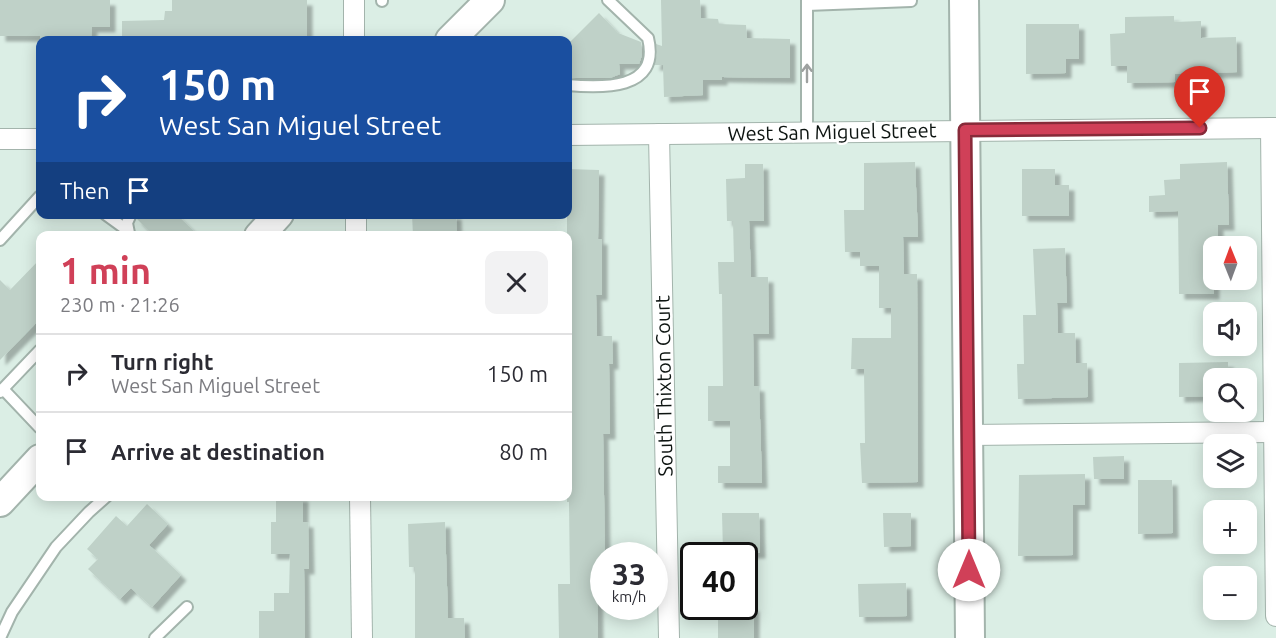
<!DOCTYPE html>
<html lang="en">
<head>
<meta charset="utf-8">
<style>
  :root { --surface:#fff; --page:#f2f2f3; --text:#2b2b33; --muted:#7c7c81; --line:#e1e1e2; --accent:#d04058 }
  body { margin:0; font-family:Ubuntu,sans-serif; background:var(--page); color:var(--text); height:100vh; display:flex; flex-direction:column; font-size:22px; white-space:nowrap }
  * { box-sizing:border-box; margin:0 }
  p { font-size:20px; color:var(--muted) }
  .icon { flex:none; width:33px; height:33px; fill:none; stroke:currentColor; stroke-width:2; stroke-linecap:round; stroke-linejoin:round }
  .map { position:relative; flex:1; overflow:hidden }
  .panel { position:absolute; left:36px; top:231px; width:536px; height:270px; display:flex; flex-direction:column; background:var(--surface); border-radius:12px; box-shadow:0 3px 15px #0003 }
  .panel>* { flex:none }
  .hud { position:absolute; left:36px; top:36px; width:536px; height:183px; border-radius:12px; box-shadow:0 3px 15px #0003; background:#1a4fa0; color:#fff; overflow:hidden }
  .needle { width:39px; rotate:359deg }
  .fabs { position:absolute; left:1203px; top:236px; display:grid; gap:12px }
  .fabs a { display:grid; place-items:center; width:54px; height:54px; border-radius:12px; background:var(--surface); box-shadow:0 3px 15px #0003; font-size:30px }
  .speed { position:absolute; left:590px; top:542px; display:flex; gap:12px; font-size:30px; font-weight:700; text-align:center }
  .speed>* { display:grid; place-content:center; width:78px; height:78px; border-radius:50%; background:var(--surface); box-shadow:0 3px 15px #0003; line-height:1 }
  .speed small { font-size:15px; font-weight:400 }
  .speed .limit { border:3px solid #111; border-radius:9px; background:#fff; color:#111 }
  .pin { position:absolute; display:grid; place-items:center; width:51px; height:51px; color:#fff; margin:-62px -26px; border-radius:50% 50% 50% 0; rotate:-45deg; box-shadow:0 0 6px #0007 }
  .pin .icon { rotate:45deg }
  .me { position:absolute; width:66px; margin:-33px; rotate:0deg; stroke-linejoin:round; filter:drop-shadow(0 0 4px #0008) }
  .turn { display:flex; align-items:center; gap:21px; height:126px; padding:0 24px; font-size:27px }
  .turn .icon { width:78px; height:78px; stroke-width:2.5 }
  .turn b { display:block; font-size:42px; line-height:51px }
  .then { display:flex; align-items:center; height:57px; padding:0 24px; background:#0003; gap:12px; font-size:22px }
  .round { display:grid; place-items:center; flex:none; width:63px; height:63px; border-radius:12px; background:var(--page) }
  .head { display:flex; align-items:center; justify-content:space-between; height:102px; padding:0 24px }
  h1 { font-size:36px; font-weight:700; line-height:45px; color:var(--accent) }
  ul { padding:0; list-style:none }
  li { display:flex; align-items:center; gap:18px; height:78px; padding:0 24px; border-top:2px solid var(--line) }
  li div { flex:1 }
  li b { display:block; font-size:22px }
  li em { font-style:normal }
  .map>svg:first-child { display:block }
  .building { fill:#bfd1c8; filter:url(#shadow) }
  .lines { fill:none; stroke-linecap:round; stroke-linejoin:round }
  .lane-casing { stroke:#a3b4ac; stroke-width:14 }
  .street-casing { stroke:#a3b4ac; stroke-width:22 }
  .secondary-casing { stroke:#a3b4ac; stroke-width:32 }
  .lane { stroke:#fff; stroke-width:10 }
  .street { stroke:#fff; stroke-width:20 }
  .secondary { stroke:#fff; stroke-width:28 }
  .oneway { stroke:#9ea1a0 }
  .route-casing { stroke:#872a39; stroke-width:15 }
  .route { stroke:#d04058; stroke-width:10 }
  .labels { text-anchor:middle; stroke-width:4.5; stroke-linejoin:round; paint-order:stroke }
  .street-label { font-size:20px; fill:#0d1411; stroke:#fff }
</style>
</head>
<body>
<div class="map">
<svg width="1276" height="638" viewBox="0 0 1276 638">
  <defs>
    <filter id="shadow"><feDropShadow dx="5.5" dy="5.5" stdDeviation="1.5" flood-color="#0004"/></filter>
  </defs>
  <rect width="100%" height="100%" fill="#dbeee5"/>
  <g class="building">
    <polygon points="0,0 110,0 110,27 92,27 91,40 41,40 40,36 0,36"/>
    <polygon points="172,0 307,0 307,40 122,40 122,21 164,20 165,11 172,11"/>
    <polygon points="661,0 700,0 701,18 718,19 719,24 746,25 747,38 790,39 790,78 722,77 722,80 703,80 703,95 664,97 663,65 654,65 657,55 656,44 662,46"/>
    <polygon points="599,13 618,33 641,42 642,55 639,64 619,64 620,74 610,78 571,78 567,72 567,45"/>
    <polygon points="1174,16 1174,22 1201,21 1201,38 1236,37 1237,72 1175,74 1175,82 1127,83 1127,66 1111,66 1110,34 1125,33 1125,17"/>
    <polygon points="1026,24 1079,24 1079,59 1066,59 1066,73 1026,74"/>
    <polygon points="915,162 918,237 903,237 904,274 917,274 918,482 862,483 860,443 865,443 864,369 851,369 852,338 891,338 891,308 879,308 879,266 860,266 860,252 845,252 844,210 864,210 864,163"/>
    <polygon points="1227,162 1229,225 1218,225 1218,246 1214,246 1214,294 1179,294 1178,211 1149,212 1149,196 1165,195 1164,180 1180,179 1180,164"/>
    <polygon points="745,164 763,164 764,221 749,221 751,277 768,277 769,334 753,334 754,386 759,386 762,483 718,483 718,466 730,466 730,421 708,421 708,386 723,386 722,294 719,294 718,262 734,262 733,221 727,221 726,179 745,178"/>
    <polygon points="567,169 599,170 598,239 602,239 602,295 596,295 597,336 612,336 613,364 609,364 610,434 603,434 605,555 603,555 603,558 597,558 598,638 559,638 558,584 570,584 569,502 567,502 569,420 567,420"/>
    <polygon points="1022,169 1055,169 1055,185 1069,185 1069,216 1022,216"/>
    <polygon points="138,214 176,214 199,236 154,236 137,219"/>
    <polygon points="412,214 456,214 457,236 413,236"/>
    <polygon points="1065,248 1067,303 1057,303 1058,333 1075,333 1076,363 1087,363 1088,397 1018,399 1017,364 1024,364 1023,315 1036,315 1033,249"/>
    <polygon points="40,259 40,319 0,360 0,280 10,290"/>
    <polygon points="1228,362 1228,378 1214,378 1214,396 1179,397 1179,363"/>
    <polygon points="1124,456 1124,479 1094,479 1093,457"/>
    <polygon points="1085,474 1085,505 1073,505 1073,555 1018,556 1019,475"/>
    <polygon points="1138,480 1172,480 1173,533 1138,534"/>
    <polygon points="276,496 303,496 303,522 308,522 309,569 304,569 305,638 259,638 259,611 274,611 274,593 289,593 290,554 271,554 271,522 276,522"/>
    <polygon points="147,504 168,524 149,545 181,575 152,607 131,588 120,599 88,569 98,559 87,549 116,516 127,526"/>
    <polygon points="722,513 759,513 760,553 723,553"/>
    <polygon points="883,513 911,513 911,546 884,547"/>
    <polygon points="445,522 448,618 464,618 465,638 415,638 415,567 409,567 408,524"/>
    <polygon points="906,583 907,616 859,617 858,584"/>
    <polygon points="736,606 754,606 754,638 718,638 718,614 736,614"/>
  </g>
  <g class="lines">
    <defs>
      <g id="lane">
        <polyline points="382,0 382,1"/>
        <polyline points="807,0 807,132"/>
        <polyline points="807,5 911,1"/>
        <path d="M 567,85 C 601,88 661,91 648,38 L 608,0"/>
        <polyline points="105,214 127,230"/>
        <polyline points="129,233 127,223 131,214"/>
        <polyline points="0,240 40,196"/>
        <polyline points="3,389 40,428"/>
        <polyline points="0,392 40,350"/>
        <polyline points="0,638 12,612 56,547 89,512 107,496"/>
        <polyline points="155,638 187,607"/>
      </g>
      <g id="street">
        <polyline points="354,0 354,40"/>
        <polyline points="1271,128 1276,616"/>
        <polyline points="659,134 669,638"/>
        <polyline points="567,135 1276,128"/>
        <polyline points="0,139 40,139"/>
        <polyline points="356,214 356,236"/>
        <polyline points="968,435 1276,432"/>
        <polyline points="360,496 362,638"/>
      </g>
      <g id="secondary">
        <polyline points="964,0 970,638"/>
        <polyline points="450,40 490,0"/>
        <polyline points="259,236 279,214"/>
        <polyline points="0,502 40,459"/>
      </g>
    </defs>
    <use href="#lane" class="lane-casing"/>
    <use href="#street" class="street-casing"/>
    <use href="#secondary" class="secondary-casing"/>
    <use href="#lane" class="lane"/>
    <use href="#street" class="street"/>
    <use href="#secondary" class="secondary"/>
  </g>
  <defs><path id="oneway-shaft" d="M-6 0H5M1.5-3L5.5 0L1.5 3" fill="none" stroke-width="1.6" stroke-linecap="round" stroke-linejoin="round" transform="scale(1.5)"/></defs>
  <use class="oneway" href="#oneway-shaft" transform="translate(807 73) rotate(-90)"/>
  <g class="lines">
    <defs>
      <polyline id="route" points="969,570 965,130 1200,128"/>
    </defs>
    <use href="#route" class="route-casing"/>
    <use href="#route" class="route"/>
  </g>
  <g class="labels">
    <g class="street-label">
      <text transform="translate(832 132) rotate(-1)" y="7">West San Miguel Street</text>
      <text transform="translate(664 386) rotate(-91)" y="7">South Thixton Court</text>
    </g>
  </g>
</svg>
<div class="fabs">
<a><svg class="needle" viewBox="-14 -14 28 28"><path d="M0-13l5 13h-10z" fill="#e53935"/><path d="M0 13l5-13h-10z" fill="#7c7c81"/></svg></a>
<a><svg class="icon" aria-label="sound" viewBox="0 0 24 24"><path d="M4 9h4l5-4v14l-5-4H4zM17 9q2 3 0 6"/></svg></a>
<a><svg class="icon" aria-label="search" viewBox="0 0 24 24"><circle cx="10" cy="10" r="6"/><path d="M15 15l6 6"/></svg></a>
<a><svg class="icon" aria-label="layers" viewBox="0 0 24 24"><path d="M12 4l9 5-9 5-9-5zM3 14l9 5 9-5"/></svg></a>
<a>+</a>
<a>−</a>
</div>
<div class="speed"><div>33<small>km/h</small></div><div class="limit">40</div></div>
<div class="pin" style="left:1200px;top:128px;background:#d93025"><svg class="icon" aria-label="arrive" viewBox="0 0 24 24"><path d="M6 21V4h12l-3 4 3 4H6"/></svg></div>
<svg class="me" style="left:969px;top:570px" viewBox="-20 -20 40 40"><circle r="19" fill="#fff"/><path d="M0-13L10 11 0 6-10 11z" fill="#d04058"/></svg>
<div class="hud">
<div class="turn"><svg class="icon" aria-label="right" viewBox="0 0 24 24"><path d="M7 20v-9h11M14 6l5 5-5 5"/></svg><div><b>150 m</b>West San Miguel Street</div></div>
<div class="then">Then<svg class="icon" aria-label="arrive" viewBox="0 0 24 24"><path d="M6 21V4h12l-3 4 3 4H6"/></svg></div>
</div>
<section class="panel">
<div class="head"><div><h1>1 min</h1><p>230 m · 21:26</p></div><a class="round"><svg class="icon" aria-label="close" viewBox="0 0 24 24"><path d="M6 6l12 12M18 6L6 18"/></svg></a></div>
<ul>
<li><svg class="icon" aria-label="right" viewBox="0 0 24 24"><path d="M7 20v-9h11M14 6l5 5-5 5"/></svg><div><b>Turn right</b><p>West San Miguel Street</p></div><em>150 m</em></li>
<li><svg class="icon" aria-label="arrive" viewBox="0 0 24 24"><path d="M6 21V4h12l-3 4 3 4H6"/></svg><div><b>Arrive at destination</b></div><em>80 m</em></li>
</ul>
</section>
</div>
</body>
</html>
